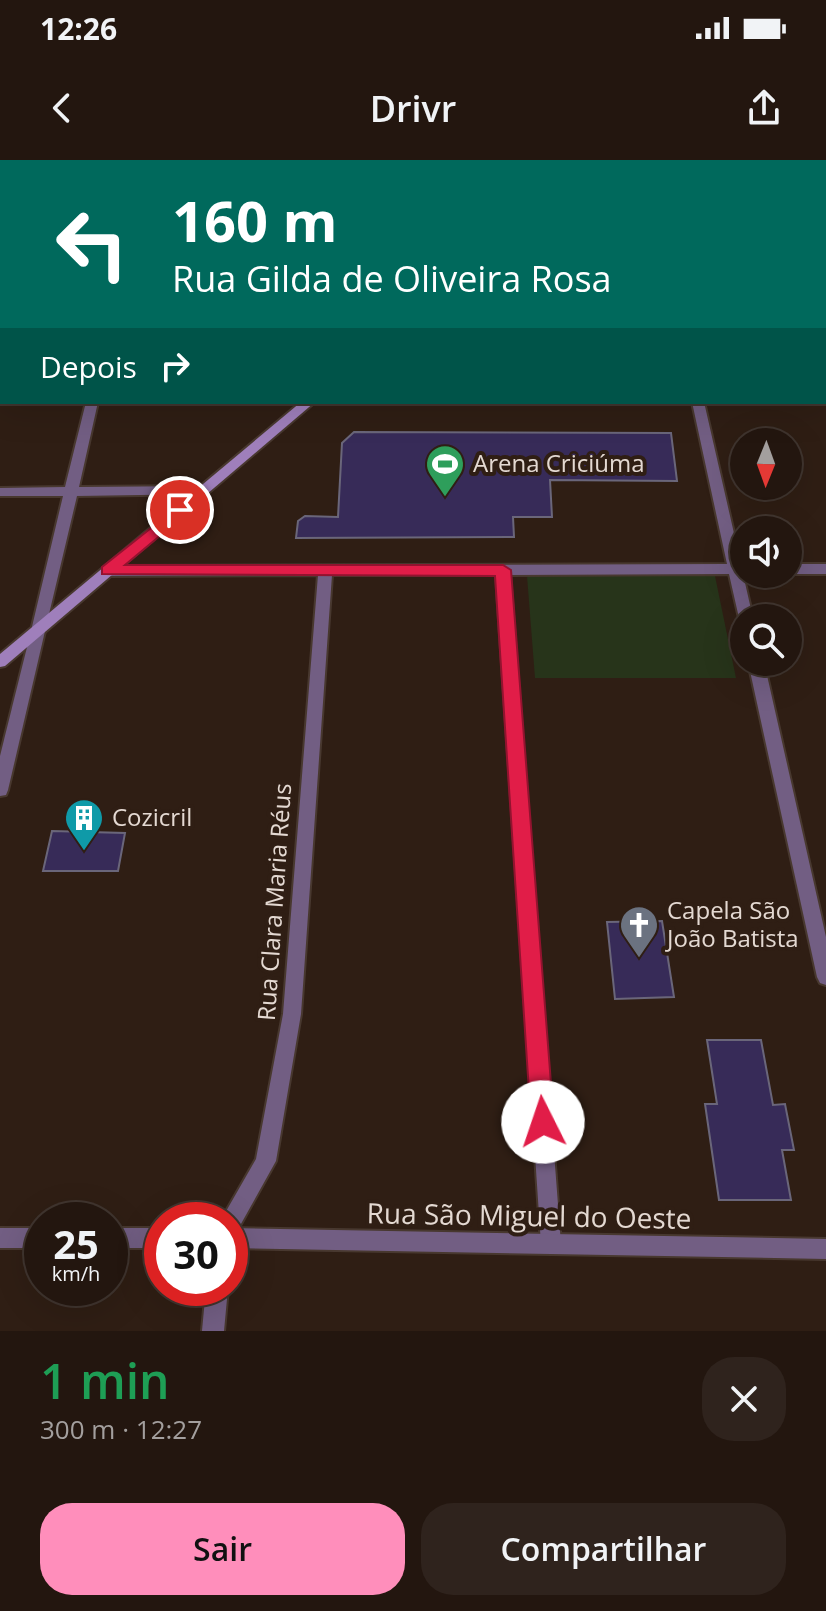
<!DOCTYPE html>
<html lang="pt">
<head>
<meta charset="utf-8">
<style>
  :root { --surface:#23160f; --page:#2f231d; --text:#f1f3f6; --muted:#a39f9e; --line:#40352f; --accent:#ff8ebb }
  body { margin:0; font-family:"Open Sans",sans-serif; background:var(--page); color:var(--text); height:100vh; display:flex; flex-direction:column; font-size:30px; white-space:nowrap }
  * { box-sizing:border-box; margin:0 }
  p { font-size:26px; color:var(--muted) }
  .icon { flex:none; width:44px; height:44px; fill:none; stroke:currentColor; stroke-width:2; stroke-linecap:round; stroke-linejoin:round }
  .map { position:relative; height:1171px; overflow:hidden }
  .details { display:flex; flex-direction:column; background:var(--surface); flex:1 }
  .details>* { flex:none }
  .top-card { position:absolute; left:0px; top:0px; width:826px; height:244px; box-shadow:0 8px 32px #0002,0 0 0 2px var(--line); background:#00695c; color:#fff; overflow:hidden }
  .needle { width:52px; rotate:181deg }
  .controls { position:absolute; left:730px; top:268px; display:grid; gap:16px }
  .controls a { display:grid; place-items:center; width:72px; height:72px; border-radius:50%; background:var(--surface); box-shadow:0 8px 32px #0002,0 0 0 2px var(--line); font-size:40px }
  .speed { position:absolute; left:24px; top:1042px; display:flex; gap:16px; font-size:40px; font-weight:700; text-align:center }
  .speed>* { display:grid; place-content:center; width:104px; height:104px; border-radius:50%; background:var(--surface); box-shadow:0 8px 32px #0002,0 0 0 2px var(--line); line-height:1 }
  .speed small { font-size:20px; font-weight:400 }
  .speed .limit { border:12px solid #d22; background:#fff; color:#111 }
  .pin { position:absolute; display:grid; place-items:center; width:68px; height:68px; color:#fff; margin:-34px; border:4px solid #fff; border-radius:50%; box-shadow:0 2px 8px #0007 }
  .me { position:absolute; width:88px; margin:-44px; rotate:356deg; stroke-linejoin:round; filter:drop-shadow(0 0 6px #0008) }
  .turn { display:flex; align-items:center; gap:28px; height:168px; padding:0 40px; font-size:36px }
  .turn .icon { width:104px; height:104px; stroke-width:2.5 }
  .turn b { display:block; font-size:56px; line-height:68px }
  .then { display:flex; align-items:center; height:76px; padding:0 40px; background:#0003; gap:16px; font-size:30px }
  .round { display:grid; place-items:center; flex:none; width:84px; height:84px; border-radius:32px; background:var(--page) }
  .head { display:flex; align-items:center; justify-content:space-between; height:136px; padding:0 40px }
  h1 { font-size:48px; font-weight:600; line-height:60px; color:#1e9e55 }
  .button { display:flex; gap:16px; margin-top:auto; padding:16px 40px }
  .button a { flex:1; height:92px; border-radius:32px; background:var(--accent); color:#111; font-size:32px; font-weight:600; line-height:92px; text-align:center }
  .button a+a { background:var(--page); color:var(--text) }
  .status { display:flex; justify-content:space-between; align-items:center; height:56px; padding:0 40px; background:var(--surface); direction:ltr }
  .status svg { height:22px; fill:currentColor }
  header { display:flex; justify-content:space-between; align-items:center; height:104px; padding:0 40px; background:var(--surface); font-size:36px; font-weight:600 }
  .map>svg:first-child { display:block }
  .green { fill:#27341a }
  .building { fill:#372b58; stroke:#6a667a; stroke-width:2 }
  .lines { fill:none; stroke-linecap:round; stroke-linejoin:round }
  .service-casing { stroke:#48382f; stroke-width:4 }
  .minor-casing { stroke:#48382f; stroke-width:4 }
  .tertiary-casing { stroke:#48382f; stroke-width:4 }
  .secondary-casing { stroke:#48382f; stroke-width:4 }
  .service { fill:#725e83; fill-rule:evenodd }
  .minor { fill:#725e83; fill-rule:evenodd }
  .tertiary { fill:#725e83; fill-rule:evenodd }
  .secondary { fill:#9f7fbb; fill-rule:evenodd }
  .route { fill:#e11d48; stroke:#92132f; stroke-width:2 }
  .labels { text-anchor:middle; stroke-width:8; stroke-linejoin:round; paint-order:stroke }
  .poi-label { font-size:24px; fill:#e4d9d2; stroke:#2f1e14; text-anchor:start }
  .street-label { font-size:24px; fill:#e4d9d2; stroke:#2f1e14 }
  .near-street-label { font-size:28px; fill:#e4d9d2; stroke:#2f1e14 }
</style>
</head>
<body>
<div class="status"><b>12:26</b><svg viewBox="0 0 49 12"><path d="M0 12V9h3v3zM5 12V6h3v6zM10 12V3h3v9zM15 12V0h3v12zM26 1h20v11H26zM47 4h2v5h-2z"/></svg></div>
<header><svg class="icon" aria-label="back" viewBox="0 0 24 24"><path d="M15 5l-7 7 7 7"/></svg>Drivr<svg class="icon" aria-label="share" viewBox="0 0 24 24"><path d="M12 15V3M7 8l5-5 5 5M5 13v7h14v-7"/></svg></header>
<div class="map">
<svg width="826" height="1171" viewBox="0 0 826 1171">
  <rect width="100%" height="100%" fill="#2f1e14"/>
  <polygon class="green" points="527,416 715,416 736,518 535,518"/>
  <g class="building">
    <polygon points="354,272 671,273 677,321 550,320 552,357 513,357 514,377 296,378 298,361 305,356 338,357 342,283"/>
    <polygon points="52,671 125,673 118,711 43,711"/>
    <polygon points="662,761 674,837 615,839 607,762"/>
    <polygon points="707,880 761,880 773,945 785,944 794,990 782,990 791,1040 719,1040 705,944 717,944"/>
  </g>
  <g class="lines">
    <defs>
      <g id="service">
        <rect x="380" y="0" width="8" height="2"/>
        <polygon points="824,175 826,176 826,182 824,181"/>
      </g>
      <g id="minor">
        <polygon points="710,0 722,0 723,2 711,2"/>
        <rect x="824" y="44" width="2" height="6"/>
        <polygon points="86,242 98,242 79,327 204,326 211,330 204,334 77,336 45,471 38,476 31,471 63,336 0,336 0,328 65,327"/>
        <polygon points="692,242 704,242 741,404 744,404 743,414 753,458 744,458 744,463 739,458 729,414 510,415 561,1084 558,1091 551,1094 544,1091 541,1084 496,415 332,415 301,854 276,1001 237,1071 230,1074 230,1060 221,1060 256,999 283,854 318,415 108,416 101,411 108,406 727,404"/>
        <rect x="788" y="404" width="38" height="10"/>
        <polygon points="748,502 764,502 826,777 826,825 820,823 817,817"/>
      </g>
      <g id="tertiary">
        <polygon points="38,466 45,471 8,630 6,635 0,636 0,596 31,471"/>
        <rect x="0" y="1068" width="42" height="20"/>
        <rect x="110" y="1068" width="52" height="20"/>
        <polygon points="230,1068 826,1079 826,1099 230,1088"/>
        <polygon points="206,1128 228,1128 224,1171 202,1171"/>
      </g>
      <g id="secondary">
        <polygon points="591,0 603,0 590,2"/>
        <polygon points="301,242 315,242 5,506 0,507 0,494"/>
      </g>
    </defs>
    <use href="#service" class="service-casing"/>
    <use href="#minor" class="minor-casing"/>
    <use href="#tertiary" class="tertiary-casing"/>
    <use href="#secondary" class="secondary-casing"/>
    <use href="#service" class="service"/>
    <use href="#minor" class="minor"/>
    <use href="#tertiary" class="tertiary"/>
    <use href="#secondary" class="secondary"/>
  </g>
  <polygon class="route" points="180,345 188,350 186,354 125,405 503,405 511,410 554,962 550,969 543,972 535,969 531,962 495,416 102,414 102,407"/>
  <defs>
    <symbol id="stadium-pin" viewBox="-11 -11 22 30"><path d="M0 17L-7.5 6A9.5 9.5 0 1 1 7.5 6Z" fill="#2e9e5b" stroke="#2f1e14"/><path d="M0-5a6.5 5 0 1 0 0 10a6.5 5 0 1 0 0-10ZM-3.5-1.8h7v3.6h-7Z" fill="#fff"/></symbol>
    <symbol id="building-pin" viewBox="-11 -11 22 30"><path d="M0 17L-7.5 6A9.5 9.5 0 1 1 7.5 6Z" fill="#0f9aa8" stroke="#2f1e14"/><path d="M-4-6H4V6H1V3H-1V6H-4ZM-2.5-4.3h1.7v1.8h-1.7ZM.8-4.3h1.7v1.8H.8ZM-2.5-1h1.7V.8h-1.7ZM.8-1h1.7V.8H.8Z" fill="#fff"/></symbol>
    <symbol id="church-pin" viewBox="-11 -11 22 30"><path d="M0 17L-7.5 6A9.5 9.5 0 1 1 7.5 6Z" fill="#6b7280" stroke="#2f1e14"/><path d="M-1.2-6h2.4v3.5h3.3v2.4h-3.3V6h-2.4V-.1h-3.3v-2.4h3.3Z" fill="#fff"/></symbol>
  </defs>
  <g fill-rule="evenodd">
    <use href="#stadium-pin" x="423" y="282" width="44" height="60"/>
    <use href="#building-pin" x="62" y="636" width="44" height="60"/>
    <use href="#church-pin" x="617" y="743" width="44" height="60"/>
  </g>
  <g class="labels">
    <g class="poi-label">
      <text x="473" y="312">Arena Criciúma</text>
      <text x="112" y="666">Cozicril</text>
      <text x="667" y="759">Capela São<tspan x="667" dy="28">João Batista</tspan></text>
    </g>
    <g class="street-label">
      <text transform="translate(275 742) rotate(-86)" y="8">Rua Clara Maria Réus</text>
    </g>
    <g class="near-street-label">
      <text transform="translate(529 1056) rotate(1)" y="10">Rua São Miguel do Oeste</text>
    </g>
  </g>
</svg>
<div class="controls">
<a><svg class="needle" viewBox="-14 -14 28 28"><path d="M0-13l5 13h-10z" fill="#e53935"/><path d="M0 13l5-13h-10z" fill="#a39f9e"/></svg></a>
<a><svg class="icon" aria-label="sound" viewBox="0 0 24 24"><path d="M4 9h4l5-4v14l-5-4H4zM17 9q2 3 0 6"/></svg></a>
<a><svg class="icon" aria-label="search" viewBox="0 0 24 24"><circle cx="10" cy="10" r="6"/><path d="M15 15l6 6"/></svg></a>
</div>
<div class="speed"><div>25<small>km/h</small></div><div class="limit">30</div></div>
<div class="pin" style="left:180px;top:350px;background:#d93025"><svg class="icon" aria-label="arrive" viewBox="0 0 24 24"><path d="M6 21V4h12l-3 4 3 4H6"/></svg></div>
<svg class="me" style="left:543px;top:962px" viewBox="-20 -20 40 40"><circle r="19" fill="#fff"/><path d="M0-13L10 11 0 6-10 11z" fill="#e11d48"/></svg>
<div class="top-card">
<div class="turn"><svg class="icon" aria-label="left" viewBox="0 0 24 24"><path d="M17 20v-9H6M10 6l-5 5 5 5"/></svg><div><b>160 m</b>Rua Gilda de Oliveira Rosa</div></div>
<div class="then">Depois<svg class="icon" aria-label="right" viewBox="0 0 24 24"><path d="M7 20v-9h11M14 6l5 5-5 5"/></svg></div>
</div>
</div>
<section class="details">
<div class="head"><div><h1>1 min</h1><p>300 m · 12:27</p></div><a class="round"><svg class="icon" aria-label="close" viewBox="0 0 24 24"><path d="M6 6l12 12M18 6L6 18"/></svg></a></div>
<div class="button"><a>Sair</a><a>Compartilhar</a></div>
</section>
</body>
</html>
